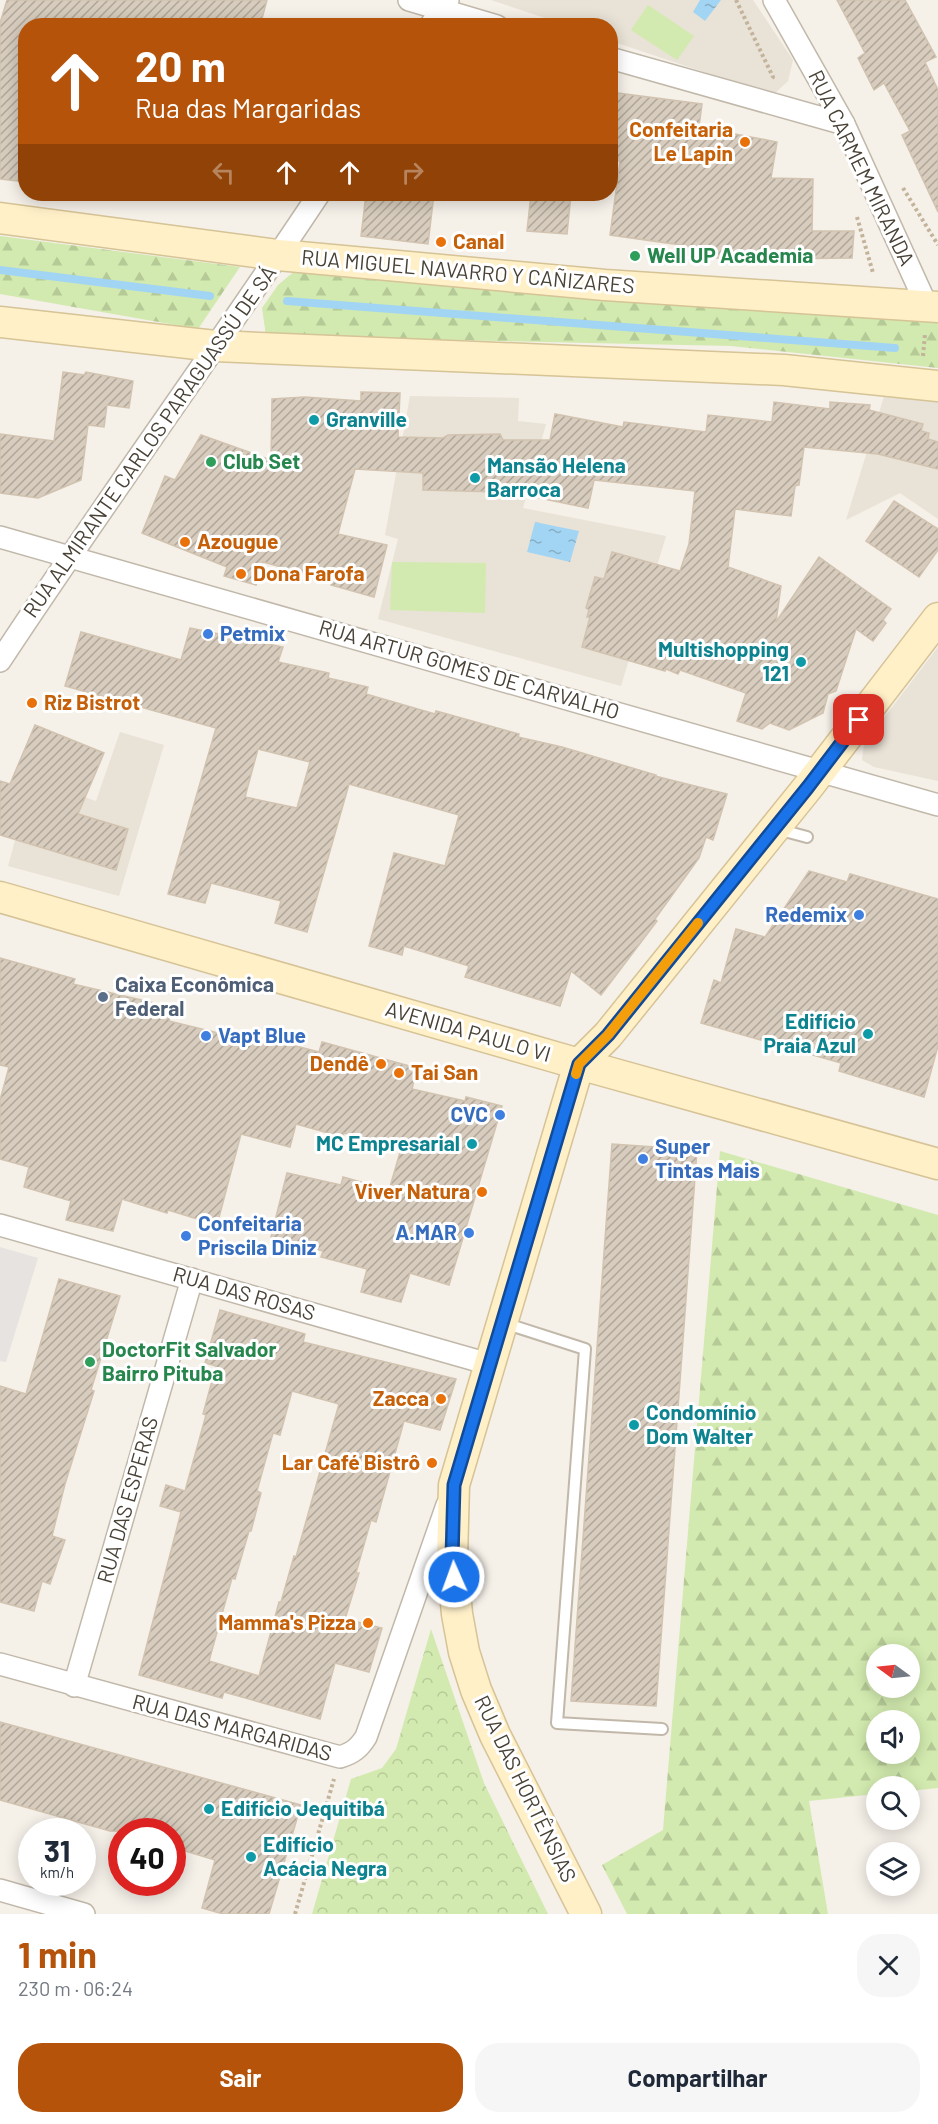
<!DOCTYPE html>
<html lang="pt">
<head>
<meta charset="utf-8">
<style>
  :root { --surface:#fff; --page:#f6f6f7; --text:#1f2937; --muted:#747a83; --accent:#b45309 }
  body { margin:0; font-family:Barlow,sans-serif; background:var(--page); color:var(--text); height:100vh; display:flex; flex-direction:column; font-size:22px; white-space:nowrap }
  * { box-sizing:border-box; margin:0 }
  p { font-size:20px; color:var(--muted) }
  .icon { flex:none; width:33px; height:33px; fill:none; stroke:currentColor; stroke-width:2; stroke-linecap:round; stroke-linejoin:round }
  .map { position:relative; height:1914px; overflow:hidden }
  .panel { display:flex; flex-direction:column; background:var(--surface); flex:1 }
  .panel>* { flex:none }
  .banner { position:absolute; left:18px; top:18px; width:600px; height:183px; border-radius:24px; box-shadow:0 3px 15px #0003; background:#b45309; color:#fff; overflow:hidden }
  .needle { width:39px; rotate:285deg }
  .controls { position:absolute; left:866px; top:1644px; display:grid; gap:12px }
  .controls a { display:grid; place-items:center; width:54px; height:54px; border-radius:50%; background:var(--surface); box-shadow:0 3px 15px #0003; font-size:30px }
  .speed { position:absolute; left:18px; top:1818px; display:flex; gap:12px; font-size:30px; font-weight:700; text-align:center }
  .speed>* { display:grid; place-content:center; width:78px; height:78px; border-radius:50%; background:var(--surface); box-shadow:0 3px 15px #0003; line-height:1 }
  .speed small { font-size:15px; font-weight:400 }
  .speed .limit { border:9px solid #d22; background:#fff; color:#111 }
  .pin { position:absolute; display:grid; place-items:center; width:51px; height:51px; color:#fff; margin:-26px; border-radius:12px; box-shadow:0 3px 9px #0006 }
  .me { position:absolute; width:66px; margin:-33px; rotate:358deg; stroke-linejoin:round; filter:drop-shadow(0 0 4px #0008) }
  .turn { display:flex; align-items:center; gap:21px; height:126px; padding:0 18px; font-size:27px }
  .turn .icon { width:78px; height:78px; stroke-width:2.5 }
  .turn b { display:block; font-size:42px; line-height:51px }
  .lanes { display:flex; align-items:center; height:57px; padding:0 18px; background:#0003; justify-content:center; gap:30px; direction:ltr }
  .lanes .off { opacity:.35 }
  .round { display:grid; place-items:center; flex:none; width:63px; height:63px; border-radius:24px; background:var(--page) }
  .headline { display:flex; align-items:center; justify-content:space-between; height:102px; padding:0 18px }
  h1 { font-size:36px; font-weight:700; line-height:45px; color:var(--accent) }
  .cta { display:flex; gap:12px; margin-top:auto; padding:12px 18px }
  .cta a { flex:1; height:69px; border-radius:24px; background:var(--accent); color:#fff; font-size:24px; font-weight:700; line-height:69px; text-align:center }
  .cta a+a { background:var(--page); color:var(--text) }
  .map>svg:first-child { display:block }
  .residential { fill:#e9e2d6 }
  .grass { fill:#d2eaaf }
  .forest { fill:url(#forest-firs); fill-rule:evenodd }
  .park { fill:url(#park-crowns) }
  .parking { fill:#e6e3e0 }
  .water { fill:url(#water-ripples) }
  .lines { fill:none; stroke-linecap:round; stroke-linejoin:round }
  .stream { stroke:#a2d5f3; stroke-width:8 }
  .building { fill:url(#building-hatch); stroke:#d2c3b0; stroke-width:1.5; fill-rule:evenodd }
  .lane-casing { stroke:#c1b8aa; stroke-width:14 }
  .street-casing { stroke:#c1b8aa; stroke-width:24 }
  .secondary-casing { stroke:#d6c396; stroke-width:33 }
  .path { stroke:#c3b39b; stroke-width:4; stroke-dasharray:3 3; stroke-linecap:butt }
  .lane { stroke:#fff; stroke-width:10 }
  .street { stroke:#fff; stroke-width:21 }
  .secondary { stroke:#fff0c8; stroke-width:30 }
  .route-casing { stroke:#114b97; stroke-width:15 }
  .route { stroke:#1a73e8; stroke-width:10 }
  .slow { stroke:#f59e0b; stroke-width:10 }
  .food-dot { fill:#e8710a; stroke:#fff; stroke-width:2 }
  .leisure-dot { fill:#2e9e5b; stroke:#fff; stroke-width:2 }
  .culture-dot { fill:#0f9aa8; stroke:#fff; stroke-width:2 }
  .shop-dot { fill:#3f7fe0; stroke:#fff; stroke-width:2 }
  .service-dot { fill:#5c6f8a; stroke:#fff; stroke-width:2 }
  .labels { text-anchor:middle; stroke-width:6; stroke-linejoin:round; paint-order:stroke }
  .food-label { font-size:21px; font-weight:bold; fill:#c56008; stroke:#fff; text-anchor:end }
  .street-label { font-size:21px; fill:#484136; stroke:#fff }
  .leisure-label { font-size:21px; font-weight:bold; fill:#27864d; stroke:#fff; text-anchor:start }
  .culture-label { font-size:21px; font-weight:bold; fill:#0d838f; stroke:#fff; text-anchor:start }
  .shop-label { font-size:21px; font-weight:bold; fill:#366cbe; stroke:#fff; text-anchor:start }
  .service-label { font-size:21px; font-weight:bold; fill:#4e5e75; stroke:#fff; text-anchor:start }
</style>
</head>
<body>
<div class="map">
<svg width="938" height="1914" viewBox="0 0 938 1914">
  <defs>
    <pattern id="forest-firs" width="22" height="20" patternUnits="userSpaceOnUse" patternTransform="scale(1.5)"><rect width="22" height="20" fill="#d2eaaf"/><path d="M5 1l3.5 6h-7zM16 11l3.5 6h-7z" fill="#b6ca97"/></pattern>
    <pattern id="park-crowns" width="20" height="18" patternUnits="userSpaceOnUse" patternTransform="scale(1.5)"><rect width="20" height="18" fill="#d2eaaf"/><path d="M2 6a3 3 0 1 1 6 0M12 15a3 3 0 1 1 6 0" fill="none" stroke="#b6ca97"/></pattern>
    <pattern id="water-ripples" width="26" height="14" patternUnits="userSpaceOnUse" patternTransform="scale(1.5)"><rect width="26" height="14" fill="#a2d5f3"/><path d="M2 4q2-2 4 0t4 0M15 11q2-2 4 0t4 0" fill="none" stroke="#86aec6"/></pattern>
    <pattern id="building-hatch" width="6" height="6" patternUnits="userSpaceOnUse" patternTransform="scale(1.5)"><rect width="6" height="6" fill="#d7ccbd"/><path d="M-1 1l2-2M0 6l6-6M5 7l2-2" fill="none" stroke="#b0a79a"/></pattern>
  </defs>
  <rect width="100%" height="100%" fill="#f5f0e8"/>
  <g class="residential">
    <polygon points="491,0 753,0 793,60 788,81 773,95 611,41 610,26 566,25"/>
    <polygon points="886,390 938,399 938,519 900,493 846,520"/>
    <polygon points="410,396 519,398 518,421 546,424 523,508 666,536 621,686 378,619 398,539 385,535"/>
    <polygon points="938,647 938,781 874,767 862,760 864,744"/>
    <polygon points="120,732 164,745 119,896 8,866 32,779 96,801"/>
  </g>
  <g class="grass">
    <polygon points="648,5 694,36 677,60 631,30"/>
    <polygon points="392,562 486,563 485,613 390,610"/>
  </g>
  <g class="forest">
    <polygon points="0,236 240,267 198,329 0,294"/>
    <polygon points="296,270 938,317 938,368 731,346 266,336 262,308 278,285"/>
    <path d="M 720,1151 L 938,1215 L 938,1788 L 909,1791 L 909,1786 L 876,1786 L 876,1794 L 809,1801 L 828,1914 L 627,1914 L 602,1865 L 663,1830 ZM 876,1654 L 909,1654 L 909,1688 L 876,1688 ZM 876,1720 L 909,1720 L 909,1754 L 876,1754 Z"/>
  </g>
  <polygon class="park" points="431,1629 484,1783 548,1914 312,1914 351,1779 382,1768 396,1749"/>
  <polygon class="parking" points="0,1247 38,1258 6,1362 0,1361"/>
  <g class="water">
    <polygon points="700,0 721,0 705,21 693,12"/>
    <polygon points="535,522 579,531 570,562 527,552"/>
  </g>
  <g class="lines">
    <g class="stream">
      <polyline points="0,270 210,296"/>
      <polyline points="287,301 895,348"/>
    </g>
  </g>
  <g class="building">
    <polygon points="7,0 267,0 260,26 26,26 26,182 0,179 0,23"/>
    <polygon points="837,0 905,0 936,57 925,62 938,90 938,212 902,135 910,131 884,83 874,90 858,58 865,53"/>
    <polygon points="610,92 702,104 699,127 777,142 771,178 813,179 812,231 854,231 852,258 768,259 768,263 687,255 688,246 610,235 620,161 611,160 614,135 610,134"/>
    <polygon points="366,194 434,194 428,244 361,236"/>
    <polygon points="531,194 571,194 567,234 527,231"/>
    <polygon points="63,372 84,375 86,372 133,381 129,408 107,405 104,427 88,425 81,480 38,498 0,493 0,434 54,441"/>
    <polygon points="361,392 400,393 398,437 443,438 448,435 500,434 503,440 550,440 555,414 623,427 624,422 706,432 708,415 772,422 774,402 830,409 830,402 870,405 869,410 923,424 921,431 929,433 928,439 938,442 938,469 878,454 804,447 799,485 795,486 791,516 735,509 728,567 781,586 776,622 819,557 891,609 883,620 886,623 873,641 856,629 836,691 828,694 823,713 789,730 770,723 762,729 737,721 746,693 680,670 678,674 666,669 665,671 582,647 590,617 587,617 589,610 586,608 595,577 604,579 612,552 680,571 689,544 695,491 594,480 588,508 539,498 540,493 423,490 423,473 355,469 338,534 387,545 374,597 331,585 332,581 263,562 256,585 224,576 227,567 142,533 165,476 175,480 201,435 271,460 272,399 305,397 361,401"/>
    <polygon points="894,501 938,529 938,550 919,577 866,541"/>
    <path d="M 190,628 L 283,647 L 278,662 L 329,673 L 328,678 L 368,687 L 366,694 L 435,714 L 436,711 L 519,734 L 518,737 L 562,747 L 656,775 L 655,776 L 727,794 L 713,840 L 706,837 L 699,858 L 655,919 L 657,921 L 601,995 L 571,971 L 560,1006 L 465,977 L 469,966 L 404,946 L 402,955 L 369,946 L 394,853 L 445,866 L 459,815 L 349,784 L 307,932 L 275,923 L 281,901 L 211,883 L 205,903 L 168,894 L 216,728 L 65,686 L 81,632 L 181,660 ZM 258,749 L 310,762 L 297,808 L 245,797 Z"/>
    <polygon points="35,725 104,753 78,814 128,829 116,870 0,835 0,781 10,784"/>
    <polygon points="809,871 847,882 850,874 938,899 938,1046 924,1097 839,1071 841,1063 701,1023 714,980 721,983 736,929 765,937"/>
    <polygon points="0,958 75,979 73,984 172,1007 169,1021 271,1046 273,1040 319,1052 322,1042 417,1068 412,1089 465,1101 466,1097 502,1106 449,1285 410,1273 401,1302 361,1292 367,1269 321,1257 323,1251 271,1237 287,1173 341,1185 343,1177 389,1190 401,1149 344,1133 343,1137 296,1124 290,1147 241,1134 217,1225 168,1210 167,1213 122,1199 113,1231 66,1220 71,1201 24,1187 29,1167 0,1159 0,1100 9,1067 0,1065"/>
    <polygon points="612,1144 697,1150 656,1706 571,1701"/>
    <polygon points="59,1279 120,1296 91,1390 94,1391 65,1484 52,1536 65,1540 50,1584 42,1581 34,1611 0,1602 0,1386 26,1394"/>
    <path d="M 220,1310 L 305,1334 L 303,1342 L 456,1379 L 440,1430 L 404,1421 L 376,1522 L 371,1520 L 356,1573 L 359,1573 L 345,1619 L 382,1628 L 369,1672 L 335,1663 L 320,1719 L 224,1692 L 222,1698 L 139,1675 L 181,1512 L 160,1506 L 166,1485 L 185,1491 L 206,1415 L 203,1414 L 216,1366 L 205,1363 ZM 292,1391 L 339,1404 L 296,1557 L 294,1556 L 281,1602 L 279,1602 L 259,1676 L 209,1661 L 232,1578 L 235,1579 L 249,1531 L 251,1531 L 261,1493 L 257,1491 L 273,1433 L 280,1435 Z"/>
    <polygon points="0,1722 301,1805 269,1914 223,1914 202,1908 215,1860 172,1847 172,1832 110,1831 0,1800"/>
  </g>
  <g class="lines">
    <defs>
      <g id="lane">
        <polyline points="777,829 807,837"/>
        <polyline points="504,1323 585,1349 557,1723 662,1729"/>
      </g>
      <g id="street">
        <polyline points="409,0 497,26"/>
        <polyline points="774,0 844,124 927,306"/>
        <polyline points="430,26 448,0"/>
        <polyline points="610,58 844,124"/>
        <polyline points="0,537 938,805"/>
        <path d="M 0,661 C 104,503 215,351 319,194"/>
        <polyline points="0,1225 489,1364"/>
        <path d="M 0,1664 L 340,1757 C 353,1753 359,1748 366,1737 L 447,1505"/>
        <polyline points="74,1686 192,1279"/>
        <polyline points="0,1890 84,1914"/>
      </g>
      <g id="secondary">
        <polyline points="0,218 278,255 605,285 938,307"/>
        <polyline points="0,322 215,346 784,370 938,386"/>
        <polyline points="0,897 579,1064 938,1164"/>
        <polyline points="586,1914 495,1735 476,1690 464,1652 457,1614 452,1558 454,1485 579,1064 608,1035 808,787 938,618"/>
      </g>
    </defs>
    <use href="#lane" class="lane-casing"/>
    <use href="#street" class="street-casing"/>
    <use href="#secondary" class="secondary-casing"/>
    <g class="path">
      <polyline points="736,0 773,77 772,78"/>
      <polyline points="521,21 538,26"/>
      <polyline points="903,188 938,245"/>
      <polyline points="857,217 873,273"/>
      <polyline points="923,356 925,334"/>
      <polyline points="295,1914 334,1779"/>
    </g>
    <use href="#lane" class="lane"/>
    <use href="#street" class="street"/>
    <use href="#secondary" class="secondary"/>
  </g>
  <g class="lines">
    <defs>
      <polyline id="route" points="454,1577 452,1558 454,1485 579,1064 608,1035 808,787 859,720"/>
    </defs>
    <use href="#route" class="route-casing"/>
    <use href="#route" class="route"/>
    <polyline class="slow" points="576,1074 579,1064 608,1035 698,923"/>
  </g>
  <g class="food-dot">
    <circle cx="745" cy="142" r="6"/>
    <circle cx="441" cy="242" r="6"/>
    <circle cx="185" cy="542" r="6"/>
    <circle cx="241" cy="574" r="6"/>
    <circle cx="32" cy="703" r="6"/>
    <circle cx="381" cy="1064" r="6"/>
    <circle cx="399" cy="1073" r="6"/>
    <circle cx="482" cy="1192" r="6"/>
    <circle cx="441" cy="1399" r="6"/>
    <circle cx="432" cy="1463" r="6"/>
    <circle cx="368" cy="1623" r="6"/>
  </g>
  <g class="leisure-dot">
    <circle cx="635" cy="256" r="6"/>
    <circle cx="211" cy="462" r="6"/>
    <circle cx="90" cy="1362" r="6"/>
  </g>
  <g class="culture-dot">
    <circle cx="314" cy="420" r="6"/>
    <circle cx="475" cy="478" r="6"/>
    <circle cx="801" cy="662" r="6"/>
    <circle cx="868" cy="1034" r="6"/>
    <circle cx="472" cy="1144" r="6"/>
    <circle cx="634" cy="1425" r="6"/>
    <circle cx="209" cy="1809" r="6"/>
    <circle cx="251" cy="1857" r="6"/>
  </g>
  <g class="shop-dot">
    <circle cx="208" cy="634" r="6"/>
    <circle cx="859" cy="915" r="6"/>
    <circle cx="206" cy="1036" r="6"/>
    <circle cx="500" cy="1115" r="6"/>
    <circle cx="643" cy="1159" r="6"/>
    <circle cx="469" cy="1233" r="6"/>
    <circle cx="186" cy="1236" r="6"/>
  </g>
  <circle class="service-dot" cx="103" cy="997" r="6"/>
  <g class="labels">
    <g class="food-label">
      <text x="733" y="137">Confeitaria<tspan x="733" dy="24">Le Lapin</tspan></text>
      <text x="453" y="249" text-anchor="start">Canal</text>
      <text x="197" y="549" text-anchor="start">Azougue</text>
      <text x="253" y="581" text-anchor="start">Dona Farofa</text>
      <text x="44" y="710" text-anchor="start">Riz Bistrot</text>
      <text x="369" y="1071">Dendê</text>
      <text x="411" y="1080" text-anchor="start">Tai San</text>
      <text x="470" y="1199">Viver Natura</text>
      <text x="429" y="1406">Zacca</text>
      <text x="420" y="1470">Lar Café Bistrô</text>
      <text x="356" y="1630">Mamma's Pizza</text>
    </g>
    <g class="street-label">
      <text transform="translate(861 168) rotate(64)" y="7">RUA CARMEM MIRANDA</text>
      <text transform="translate(468 272) rotate(5)" y="7">RUA MIGUEL NAVARRO Y CAÑIZARES</text>
      <text transform="translate(150 442) rotate(-55)" y="7">RUA ALMIRANTE CARLOS PARAGUASSÚ DE SÁ</text>
      <text transform="translate(469 670) rotate(16)" y="7">RUA ARTUR GOMES DE CARVALHO</text>
      <text transform="translate(468 1032) rotate(16)" y="7">AVENIDA PAULO VI</text>
      <text transform="translate(244 1294) rotate(16)" y="7">RUA DAS ROSAS</text>
      <text transform="translate(128 1500) rotate(-74)" y="7">RUA DAS ESPERAS</text>
      <text transform="translate(232 1728) rotate(15)" y="7">RUA DAS MARGARIDAS</text>
      <text transform="translate(525 1789) rotate(64)" y="7">RUA DAS HORTÊNSIAS</text>
    </g>
    <g class="leisure-label">
      <text x="647" y="263">Well UP Academia</text>
      <text x="223" y="469">Club Set</text>
      <text x="102" y="1357">DoctorFit Salvador<tspan x="102" dy="24">Bairro Pituba</tspan></text>
    </g>
    <g class="culture-label">
      <text x="326" y="427">Granville</text>
      <text x="487" y="473">Mansão Helena<tspan x="487" dy="24">Barroca</tspan></text>
      <text x="789" y="657" text-anchor="end">Multishopping<tspan x="789" dy="24">121</tspan></text>
      <text x="856" y="1029" text-anchor="end">Edifício<tspan x="856" dy="24">Praia Azul</tspan></text>
      <text x="460" y="1151" text-anchor="end">MC Empresarial</text>
      <text x="646" y="1420">Condomínio<tspan x="646" dy="24">Dom Walter</tspan></text>
      <text x="221" y="1816">Edifício Jequitibá</text>
      <text x="263" y="1852">Edifício<tspan x="263" dy="24">Acácia Negra</tspan></text>
    </g>
    <g class="shop-label">
      <text x="220" y="641">Petmix</text>
      <text x="847" y="922" text-anchor="end">Redemix</text>
      <text x="218" y="1043">Vapt Blue</text>
      <text x="488" y="1122" text-anchor="end">CVC</text>
      <text x="655" y="1154">Super<tspan x="655" dy="24">Tintas Mais</tspan></text>
      <text x="198" y="1231">Confeitaria<tspan x="198" dy="24">Priscila Diniz</tspan></text>
      <text x="457" y="1240" text-anchor="end">A.MAR</text>
    </g>
    <g class="service-label">
      <text x="115" y="992">Caixa Econômica<tspan x="115" dy="24">Federal</tspan></text>
    </g>
  </g>
</svg>
<div class="controls">
<a><svg class="needle" viewBox="-14 -14 28 28"><path d="M0-13l5 13h-10z" fill="#e53935"/><path d="M0 13l5-13h-10z" fill="#747a83"/></svg></a>
<a><svg class="icon" aria-label="sound" viewBox="0 0 24 24"><path d="M4 9h4l5-4v14l-5-4H4zM17 9q2 3 0 6"/></svg></a>
<a><svg class="icon" aria-label="search" viewBox="0 0 24 24"><circle cx="10" cy="10" r="6"/><path d="M15 15l6 6"/></svg></a>
<a><svg class="icon" aria-label="layers" viewBox="0 0 24 24"><path d="M12 4l9 5-9 5-9-5zM3 14l9 5 9-5"/></svg></a>
</div>
<div class="speed"><div>31<small>km/h</small></div><div class="limit">40</div></div>
<div class="pin" style="left:859px;top:720px;background:#d93025"><svg class="icon" aria-label="arrive" viewBox="0 0 24 24"><path d="M6 21V4h12l-3 4 3 4H6"/></svg></div>
<svg class="me" style="left:454px;top:1577px" viewBox="-20 -20 40 40"><circle r="17" fill="#1a73e8" stroke="#fff" stroke-width="3"/><path d="M0-11L8 9 0 5-8 9z" fill="#fff"/></svg>
<div class="banner">
<div class="turn"><svg class="icon" aria-label="ahead" viewBox="0 0 24 24"><path d="M12 20V5M6 11l6-6 6 6"/></svg><div><b>20 m</b>Rua das Margaridas</div></div>
<div class="lanes"><svg class="icon off" aria-label="left" viewBox="0 0 24 24"><path d="M17 20v-9H6M10 6l-5 5 5 5"/></svg><svg class="icon" aria-label="ahead" viewBox="0 0 24 24"><path d="M12 20V5M6 11l6-6 6 6"/></svg><svg class="icon" aria-label="ahead" viewBox="0 0 24 24"><path d="M12 20V5M6 11l6-6 6 6"/></svg><svg class="icon off" aria-label="right" viewBox="0 0 24 24"><path d="M7 20v-9h11M14 6l5 5-5 5"/></svg></div>
</div>
</div>
<section class="panel">
<div class="headline"><div><h1>1 min</h1><p>230 m · 06:24</p></div><a class="round"><svg class="icon" aria-label="close" viewBox="0 0 24 24"><path d="M6 6l12 12M18 6L6 18"/></svg></a></div>
<div class="cta"><a>Sair</a><a>Compartilhar</a></div>
</section>
</body>
</html>
